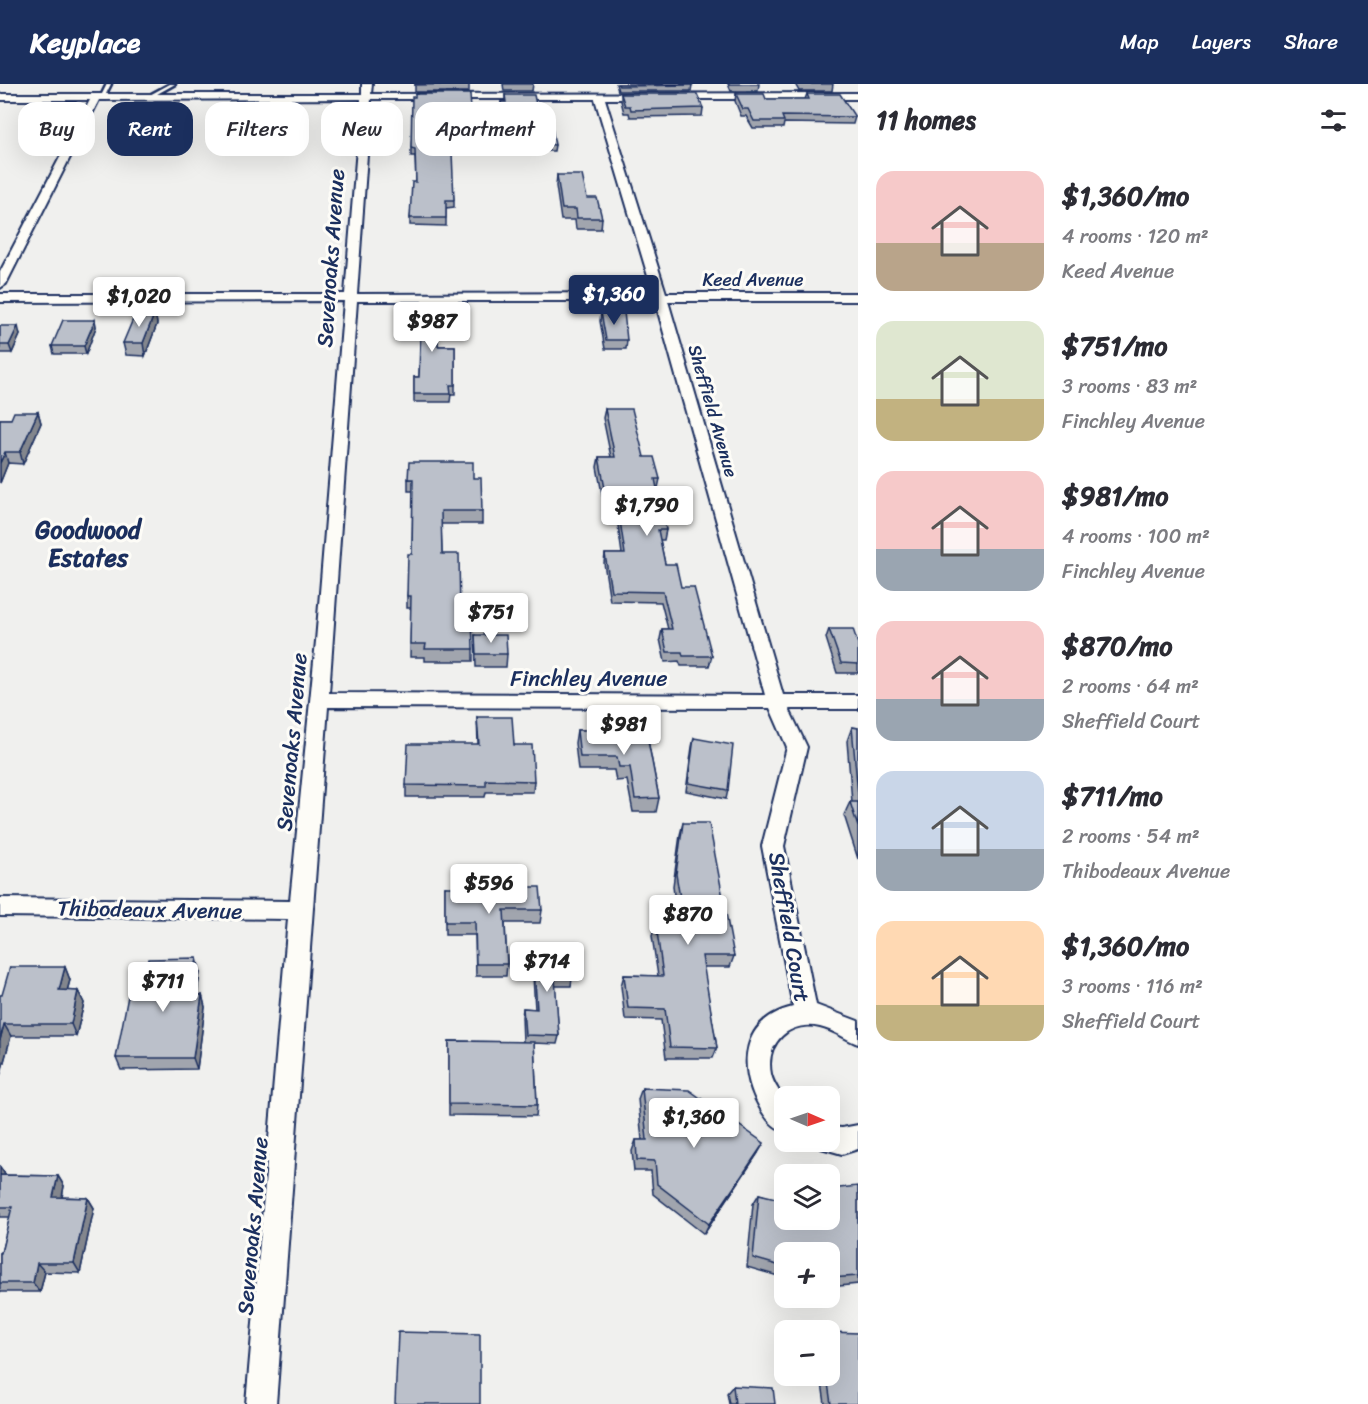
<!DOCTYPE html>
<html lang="en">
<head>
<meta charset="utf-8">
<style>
  :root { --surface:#fff; --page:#f7f7f7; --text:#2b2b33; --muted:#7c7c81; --accent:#1b2f5e }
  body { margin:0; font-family:Sriracha,sans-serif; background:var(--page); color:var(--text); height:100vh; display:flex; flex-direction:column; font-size:22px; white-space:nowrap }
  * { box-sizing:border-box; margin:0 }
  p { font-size:20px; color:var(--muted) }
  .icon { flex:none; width:33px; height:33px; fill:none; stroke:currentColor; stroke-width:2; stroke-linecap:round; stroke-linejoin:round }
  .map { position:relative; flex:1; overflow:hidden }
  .side { display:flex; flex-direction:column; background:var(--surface); width:510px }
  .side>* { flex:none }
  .top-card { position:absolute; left:18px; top:18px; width:570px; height:54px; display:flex; gap:12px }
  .needle { width:39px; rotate:92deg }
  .tools { position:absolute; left:774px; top:1002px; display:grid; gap:12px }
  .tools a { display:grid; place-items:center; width:66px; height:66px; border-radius:12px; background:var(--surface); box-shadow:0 6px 24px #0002; font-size:30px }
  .price { position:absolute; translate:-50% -51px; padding:0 14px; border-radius:6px; background:#fff; color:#222; font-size:20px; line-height:39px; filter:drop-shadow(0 2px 3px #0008) }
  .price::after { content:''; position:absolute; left:50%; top:36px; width:18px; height:14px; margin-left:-9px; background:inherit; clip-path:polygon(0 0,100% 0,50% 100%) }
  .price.active { background:var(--accent); color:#fff }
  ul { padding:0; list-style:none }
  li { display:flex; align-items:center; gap:18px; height:150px; padding:0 18px }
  li span { display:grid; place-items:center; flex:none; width:168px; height:120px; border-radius:18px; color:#555 }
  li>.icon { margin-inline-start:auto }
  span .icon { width:72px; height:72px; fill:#fffc; stroke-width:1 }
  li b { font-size:26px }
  h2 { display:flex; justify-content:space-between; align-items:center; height:72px; padding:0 18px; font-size:26px }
  .pill { padding:0 21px; border-radius:18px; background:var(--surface); box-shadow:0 6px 24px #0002; font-size:21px; line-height:54px }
  .pill.active { background:var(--accent); color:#fff }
  header { display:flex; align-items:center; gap:36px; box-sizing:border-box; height:84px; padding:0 30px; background:var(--accent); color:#fff }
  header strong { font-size:28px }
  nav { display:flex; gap:33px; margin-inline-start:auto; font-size:21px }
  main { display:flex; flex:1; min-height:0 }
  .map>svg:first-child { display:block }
</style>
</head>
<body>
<header>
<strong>Keyplace</strong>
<nav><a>Map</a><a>Layers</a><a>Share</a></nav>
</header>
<main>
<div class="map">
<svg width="858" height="1320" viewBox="0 0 858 1320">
  <rect width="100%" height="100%" fill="#f0f0ee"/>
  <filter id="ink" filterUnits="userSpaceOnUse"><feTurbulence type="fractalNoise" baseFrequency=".0167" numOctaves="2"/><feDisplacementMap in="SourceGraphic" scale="12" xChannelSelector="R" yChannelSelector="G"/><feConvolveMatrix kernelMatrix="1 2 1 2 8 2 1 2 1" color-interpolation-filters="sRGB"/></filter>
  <g filter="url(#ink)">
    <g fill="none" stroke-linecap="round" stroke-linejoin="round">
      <defs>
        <g id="service">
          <polygon points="107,0 111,0 104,14 100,14"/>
          <polygon points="170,0 175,0 150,14 146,13"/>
        </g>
        <g id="minor">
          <path d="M362,0H372L371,10L858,9V15H605L666,209H858V217H668L783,611H858V625H789L807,663L784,762L816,921L858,937V960C845,955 834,946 820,943C789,936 765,959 771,990C773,1001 783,1010 784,1019C786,1028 784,1038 784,1047C772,1043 765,1033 759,1022C737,982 742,935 793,923L762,762L787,663L770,624L328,623L276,1320H246L288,835L0,832V814L290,817L316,557L344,217L0,218V210H345L361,15L99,16L6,200L0,204V188L90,16H0V10H362ZM371,15H595L653,209L357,210ZM357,217H655L765,611L329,609Z"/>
          <polygon points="858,1041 858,1065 842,1070 821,1064 818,1058 830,1058 830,1043 842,1044"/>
        </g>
      </defs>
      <use href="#service" stroke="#1b2f5e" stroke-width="5"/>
      <use href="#minor" stroke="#1b2f5e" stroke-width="4"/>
      <use href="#service" fill="#fdfcf7" fill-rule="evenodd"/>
      <use href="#minor" fill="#fdfcf7" fill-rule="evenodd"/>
    </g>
    <g fill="#a1a5ae" stroke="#1b2f5e" stroke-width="1.5">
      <rect x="415" y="0" width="54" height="8"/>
      <polygon points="503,0 533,0 532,7 504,7"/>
      <polygon points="616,0 691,0 692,1 691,7 618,7"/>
      <polygon points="728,0 759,0 758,7 731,7"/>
      <polygon points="795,0 833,0 832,7 799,7"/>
      <polygon points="621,10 703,24 702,32 630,33 629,29 624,29 621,17"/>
      <polygon points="736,10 766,15 805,15 807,10 855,33 853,40 784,39 783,44 753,44 746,32 741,32 735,17"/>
      <polygon points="505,11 537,25 555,61 554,67 536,67 535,55 503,55 501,18 505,18"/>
      <polygon points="415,13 471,26 470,33 451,33 449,69 454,116 454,123 446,124 446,142 410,141 410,134 416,98 415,72 411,72 411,64"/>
      <polygon points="557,91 587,114 602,134 601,145 576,145 575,136 561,136 556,102"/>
      <polygon points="410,221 439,262 455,262 455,310 451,310 450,318 414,318 414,293 419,293 420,253 408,253"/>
      <polygon points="155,228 157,240 145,272 126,271 123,259"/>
      <polygon points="601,228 627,256 626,265 605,265 600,237"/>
      <polygon points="95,236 96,243 86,270 54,270 52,262"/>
      <polygon points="0,242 20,251 12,269 0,269"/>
      <polygon points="605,325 644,373 660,395 658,404 657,404 666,446 664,456 660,456 665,480 681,503 712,572 709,582 681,582 679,577 665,578 660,555 662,545 668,545 661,518 610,517 604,479 605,470 622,470 615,420 604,420 597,383 599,373 611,373 603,334"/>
      <polygon points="38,328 41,339 23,380 8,379 0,399 0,335 11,335"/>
      <polygon points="473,394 482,427 482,440 441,440 442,470 460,531 473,565 473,577 425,577 425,573 410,573 411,524 407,524 407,512 412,470 413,407 408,407 408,395"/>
      <polygon points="829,545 858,560 858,589 837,589 826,554"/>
      <polygon points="475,551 507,570 506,583 476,583"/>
      <polygon points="477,633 514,661 534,697 533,708 486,708 485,713 406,713 406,701 478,660"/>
      <polygon points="852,643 858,644 858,775 844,731 850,718 852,718 847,657"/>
      <polygon points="577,646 646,646 659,714 656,728 633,728 627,696 616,697 614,686 578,686 575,659"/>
      <polygon points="694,654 728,706 726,715 686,707 692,663"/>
      <polygon points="683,739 734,872 730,883 703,883 717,964 713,974 666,974 661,936 625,935 621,902 624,891 658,892 652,852 656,840 665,840 663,831 666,820 675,820 673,802 680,751"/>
      <polygon points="445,803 542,826 540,839 505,839 507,880 506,892 476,892 475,851 445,851"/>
      <polygon points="533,867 572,894 571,902 555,902 559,952 557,960 534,959 537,1021 536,1032 449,1031 449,957 523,958 522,933 523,924 535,925 532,876"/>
      <polygon points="65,883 70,896 67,907 78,907 84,919 76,952 11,952 0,992 2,911"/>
      <polygon points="200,887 197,911 202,911 205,923 197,985 121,986 116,974 142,912"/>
      <polygon points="642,1004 758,1069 704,1150 653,1110 651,1087 634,1087 632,1067 636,1056 642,1056 638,1015"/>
      <polygon points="0,1083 6,1091 58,1092 64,1102 62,1113 88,1114 94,1124 80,1189 45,1188 40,1208 0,1208 0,1169 1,1169 10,1133 0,1133"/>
      <polygon points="858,1102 858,1200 830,1203 830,1168 784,1168 784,1191 778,1192 747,1183 753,1120 759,1110 830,1136"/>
      <polygon points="821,1292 830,1292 858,1320 825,1320"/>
      <polygon points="733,1302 775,1320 729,1320 727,1309"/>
    </g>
    <g fill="#83868d" stroke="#1b2f5e" stroke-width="1.5">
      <polygon points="155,228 157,240 145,272 143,259"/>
      <polygon points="95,236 96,243 86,270 84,262"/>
      <polygon points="18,242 20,251 12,269 9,261"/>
      <polygon points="38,328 41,339 23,380 20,368"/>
      <polygon points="5,368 8,379 0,399 0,379"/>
      <polygon points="197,874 200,887 195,923 191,911"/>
      <polygon points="65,883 70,896 64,918 59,906"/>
      <polygon points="78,907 84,919 76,952 71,940"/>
      <polygon points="202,911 205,923 197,985 193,974"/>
      <polygon points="4,940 11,952 0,992 0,956"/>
      <polygon points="764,1059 758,1069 704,1150 709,1140"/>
      <polygon points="0,1083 6,1092 0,1095"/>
      <polygon points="58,1092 64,1102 60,1123 53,1113"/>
      <polygon points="88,1114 94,1124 80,1189 74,1179"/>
      <polygon points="37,1179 45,1188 40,1208 33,1199"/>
    </g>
    <g fill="#bbc0ca" stroke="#1b2f5e" stroke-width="1.5">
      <polygon points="415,0 469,0 415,1"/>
      <polygon points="618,0 691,0 692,1 619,2"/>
      <polygon points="415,10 470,10 471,26 451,26 448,69 452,69 454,116 446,116 446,134 410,134 412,98 416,98 415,65 411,64 412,13 415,13"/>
      <polygon points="621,10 697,10 703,24 631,26 630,22 625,22"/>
      <polygon points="736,10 764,10 766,15 809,15 807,10 840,10 855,33 782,32 784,37 754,37 748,25 743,25"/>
      <polygon points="505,11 534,11 537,25 549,26 555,61 537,60 535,48 503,48 501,18 506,18"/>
      <polygon points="557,91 582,91 587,114 597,114 602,134 577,134 576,125 562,125"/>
      <polygon points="410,221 440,221 438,262 455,262 455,301 450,301 451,310 414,310 414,293 419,293 421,245 408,245"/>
      <polygon points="136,228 155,228 143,259 123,259"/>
      <polygon points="601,228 624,228 627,256 606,256"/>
      <polygon points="63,236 95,236 84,262 52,262"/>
      <polygon points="0,242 18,242 9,261 0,261"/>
      <polygon points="605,325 632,325 644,373 654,373 660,395 655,395 666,446 658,446 665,480 676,480 681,503 694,503 712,572 683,572 682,568 667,568 662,545 672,545 663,508 611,507 605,470 625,470 616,410 606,410 599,373 615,373"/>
      <polygon points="14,328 38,328 20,368 5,368 0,379 0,335 11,335"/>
      <polygon points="409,378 473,378 473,394 481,394 482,427 441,427 442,470 459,470 460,531 472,531 473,565 425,565 426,560 410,560 411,512 407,512 408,470 412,470 413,395 408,395"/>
      <polygon points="829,545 853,545 858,560 858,580 841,579"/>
      <polygon points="475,551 506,551 507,570 476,570"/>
      <polygon points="477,633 512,633 514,661 532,661 534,697 486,696 486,702 406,701 408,660 479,660"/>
      <polygon points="852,643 858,644 858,711"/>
      <polygon points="577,646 646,646 659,714 635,715 630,683 619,683 617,673 580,673"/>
      <polygon points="694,654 733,661 728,706 688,699"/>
      <polygon points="850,718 858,718 858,743"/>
      <polygon points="683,739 709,739 734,872 702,872 717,964 670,963 665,925 628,924 624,891 663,892 656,840 670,840 666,820 681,820 676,790"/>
      <polygon points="445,803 540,803 542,826 504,826 507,880 476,880 475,838 445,838"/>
      <polygon points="533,867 570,868 572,894 555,894 559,952 525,951 523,924 537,925"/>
      <polygon points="197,874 191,911 202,911 193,974 116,974 128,912 142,912 148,875"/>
      <polygon points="10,883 65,883 59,906 78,907 71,940 4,940 0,956 0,911 2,911"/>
      <polygon points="449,957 534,958 537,1021 449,1020"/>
      <polygon points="642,1004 689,1006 764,1059 709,1140 657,1100 655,1077 637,1076 636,1056 647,1056"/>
      <polygon points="0,1091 58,1092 53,1113 88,1114 74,1179 37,1179 33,1199 0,1199 0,1169 1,1169 12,1123 0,1123"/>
      <polygon points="858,1102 858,1192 830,1194 830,1168 784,1168 784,1183 753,1174 759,1110 784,1116 784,1136 830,1136 830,1105"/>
      <polygon points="398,1248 480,1250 480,1320 395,1320"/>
      <polygon points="830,1248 858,1249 858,1320 831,1320 827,1292 830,1292"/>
      <polygon points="733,1302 773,1304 775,1320 735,1320"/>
    </g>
  </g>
  <g text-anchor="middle" stroke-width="6" stroke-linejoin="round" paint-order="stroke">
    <g font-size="18" fill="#1b2f5e" stroke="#fdfcf7">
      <text x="753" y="202">Keed Avenue</text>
      <text transform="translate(713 327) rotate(74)" y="6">Sheffield Avenue</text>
    </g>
    <g font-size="22" fill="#1b2f5e" stroke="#fdfcf7">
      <text transform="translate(330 174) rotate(-86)" y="8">Sevenoaks Avenue</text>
      <text x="589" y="602">Finchley Avenue</text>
      <text transform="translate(291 658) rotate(-85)" y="8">Sevenoaks Avenue</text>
      <text transform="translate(150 825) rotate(1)" y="8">Thibodeaux Avenue</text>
      <text transform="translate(790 843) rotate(80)" y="8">Sheffield Court</text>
      <text transform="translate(252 1142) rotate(-85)" y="8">Sevenoaks Avenue</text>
    </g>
    <g font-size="24" font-weight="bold" fill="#1b2f5e" stroke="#fdfcf7">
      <text x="88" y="454">Goodwood<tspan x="88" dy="28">Estates</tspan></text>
    </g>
  </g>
</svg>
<div class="tools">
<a><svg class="needle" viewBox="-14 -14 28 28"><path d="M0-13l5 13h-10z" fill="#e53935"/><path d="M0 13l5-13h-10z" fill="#7c7c81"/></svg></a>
<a><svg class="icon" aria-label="layers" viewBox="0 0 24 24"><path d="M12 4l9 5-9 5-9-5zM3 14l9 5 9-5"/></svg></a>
<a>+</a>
<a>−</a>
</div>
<b class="price active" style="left:614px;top:242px">$1,360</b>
<b class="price" style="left:139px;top:244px">$1,020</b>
<b class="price" style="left:432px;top:269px">$987</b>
<b class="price" style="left:647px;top:453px">$1,790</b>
<b class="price" style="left:491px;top:560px">$751</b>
<b class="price" style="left:624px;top:672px">$981</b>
<b class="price" style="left:489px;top:831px">$596</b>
<b class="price" style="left:688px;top:862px">$870</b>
<b class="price" style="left:547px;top:909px">$714</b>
<b class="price" style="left:163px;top:929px">$711</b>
<b class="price" style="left:694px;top:1065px">$1,360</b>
<div class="top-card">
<a class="pill">Buy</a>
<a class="pill active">Rent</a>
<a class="pill">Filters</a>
<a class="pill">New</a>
<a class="pill">Apartment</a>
</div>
</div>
<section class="side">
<h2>11 homes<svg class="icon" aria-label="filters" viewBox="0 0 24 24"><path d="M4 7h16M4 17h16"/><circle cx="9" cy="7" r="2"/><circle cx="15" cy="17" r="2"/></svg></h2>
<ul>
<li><span style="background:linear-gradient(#f6c9c9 60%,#b9a48a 0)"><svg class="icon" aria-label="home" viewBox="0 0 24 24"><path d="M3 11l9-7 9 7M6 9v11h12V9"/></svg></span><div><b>$1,360/mo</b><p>4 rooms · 120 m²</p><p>Keed Avenue</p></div></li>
<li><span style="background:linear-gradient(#dfe7d0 65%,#c2b280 0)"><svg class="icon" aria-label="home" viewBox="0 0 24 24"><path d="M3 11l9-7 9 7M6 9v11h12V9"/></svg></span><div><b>$751/mo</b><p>3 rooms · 83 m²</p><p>Finchley Avenue</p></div></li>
<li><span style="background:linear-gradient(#f6c9c9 65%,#9aa5b1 0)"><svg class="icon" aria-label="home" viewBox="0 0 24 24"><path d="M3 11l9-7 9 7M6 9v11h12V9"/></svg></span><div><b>$981/mo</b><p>4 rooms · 100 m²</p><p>Finchley Avenue</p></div></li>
<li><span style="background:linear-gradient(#f6c9c9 65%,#9aa5b1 0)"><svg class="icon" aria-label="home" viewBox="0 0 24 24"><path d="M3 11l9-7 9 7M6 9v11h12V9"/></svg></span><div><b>$870/mo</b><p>2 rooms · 64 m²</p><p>Sheffield Court</p></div></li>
<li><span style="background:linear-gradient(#c9d6e8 65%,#9aa5b1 0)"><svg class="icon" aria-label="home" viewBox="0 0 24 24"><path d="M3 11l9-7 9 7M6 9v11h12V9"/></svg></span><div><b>$711/mo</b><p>2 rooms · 54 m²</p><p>Thibodeaux Avenue</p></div></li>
<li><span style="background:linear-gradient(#ffd9b3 70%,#c2b280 0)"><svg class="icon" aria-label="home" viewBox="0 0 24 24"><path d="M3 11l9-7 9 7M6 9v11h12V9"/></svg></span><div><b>$1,360/mo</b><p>3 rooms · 116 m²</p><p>Sheffield Court</p></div></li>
</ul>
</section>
</main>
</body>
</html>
